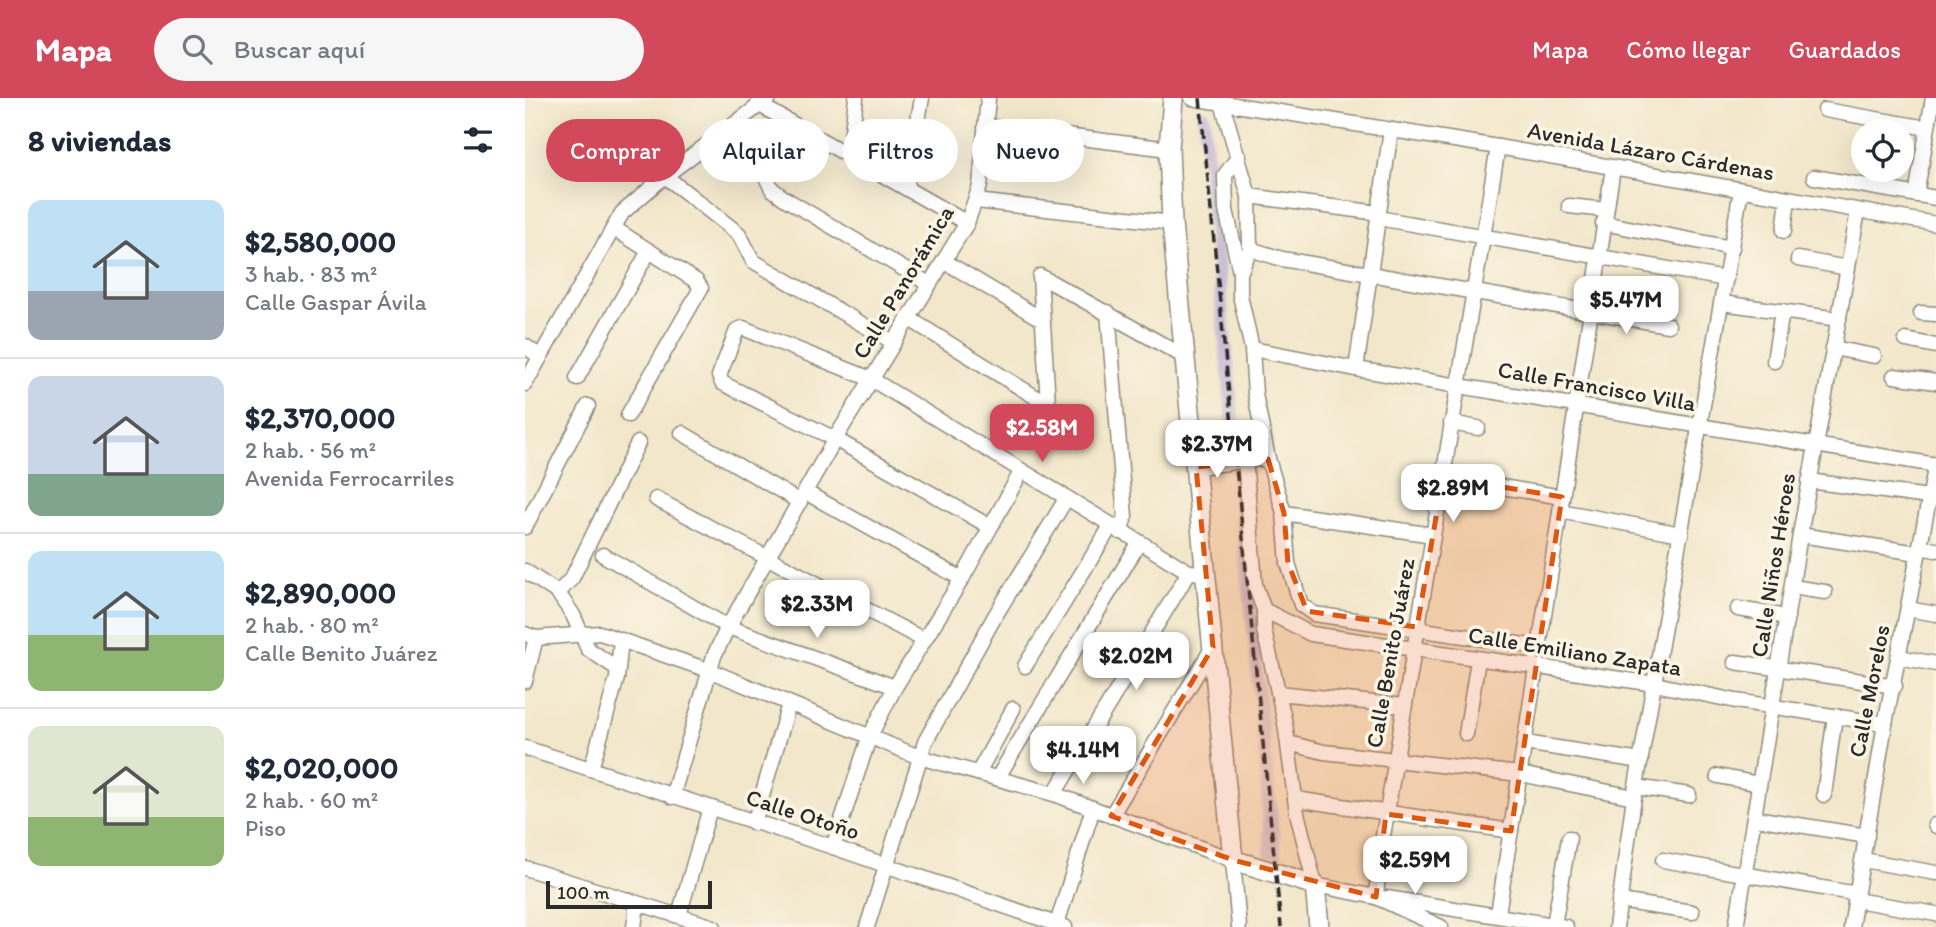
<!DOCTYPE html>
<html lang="es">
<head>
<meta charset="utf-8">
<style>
  :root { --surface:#fff; --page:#f6f6f7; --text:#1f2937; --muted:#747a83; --line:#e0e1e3; --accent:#d1495b }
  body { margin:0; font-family:Itim,sans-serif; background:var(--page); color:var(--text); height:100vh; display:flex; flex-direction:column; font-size:26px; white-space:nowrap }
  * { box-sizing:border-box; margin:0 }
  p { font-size:23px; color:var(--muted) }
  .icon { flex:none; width:38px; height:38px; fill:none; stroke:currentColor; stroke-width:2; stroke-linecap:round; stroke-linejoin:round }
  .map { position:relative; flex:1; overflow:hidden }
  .drawer { display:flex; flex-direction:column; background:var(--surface); width:525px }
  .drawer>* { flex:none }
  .banner { position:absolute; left:21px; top:21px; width:665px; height:63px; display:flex; gap:14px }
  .buttons { position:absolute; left:1326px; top:21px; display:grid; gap:14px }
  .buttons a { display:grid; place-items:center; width:63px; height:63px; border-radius:50%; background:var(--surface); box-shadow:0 7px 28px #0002; font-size:35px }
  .scale { position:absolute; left:21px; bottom:18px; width:166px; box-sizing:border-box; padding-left:7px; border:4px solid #2b2b2b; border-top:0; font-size:19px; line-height:24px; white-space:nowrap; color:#2b2b2b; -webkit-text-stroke:5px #fcf5e5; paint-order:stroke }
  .price { position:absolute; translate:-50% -60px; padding:0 16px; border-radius:14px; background:#fff; color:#222; font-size:23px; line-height:46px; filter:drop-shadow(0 2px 4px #0008) }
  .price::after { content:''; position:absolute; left:50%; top:42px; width:21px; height:16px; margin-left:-10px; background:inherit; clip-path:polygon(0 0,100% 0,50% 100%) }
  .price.selected { background:var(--accent); color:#fff }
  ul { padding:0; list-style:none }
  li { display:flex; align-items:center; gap:21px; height:175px; padding:0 28px }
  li+li { border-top:2px solid var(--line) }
  li span { display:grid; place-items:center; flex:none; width:196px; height:140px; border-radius:14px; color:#555 }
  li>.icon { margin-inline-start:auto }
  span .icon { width:84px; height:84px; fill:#fffc; stroke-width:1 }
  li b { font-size:30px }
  h2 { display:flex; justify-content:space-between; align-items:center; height:84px; padding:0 28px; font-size:30px }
  .pill { padding:0 24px; border-radius:32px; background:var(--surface); box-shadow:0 7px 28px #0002; font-size:24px; line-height:63px }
  .pill.selected { background:var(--accent); color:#fff }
  header { display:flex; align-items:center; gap:42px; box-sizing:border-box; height:98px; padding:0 35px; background:var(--accent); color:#fff }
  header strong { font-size:33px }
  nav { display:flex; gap:38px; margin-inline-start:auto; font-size:24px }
  .search { width:490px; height:63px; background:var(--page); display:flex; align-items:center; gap:18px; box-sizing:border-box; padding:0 24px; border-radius:38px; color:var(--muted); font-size:26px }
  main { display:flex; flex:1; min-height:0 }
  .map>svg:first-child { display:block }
</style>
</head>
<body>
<header>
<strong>Mapa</strong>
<div class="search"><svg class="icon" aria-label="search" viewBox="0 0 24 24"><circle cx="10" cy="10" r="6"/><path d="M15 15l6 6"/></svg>Buscar aquí</div>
<nav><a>Mapa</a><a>Cómo llegar</a><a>Guardados</a></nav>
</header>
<main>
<section class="drawer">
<h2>8 viviendas<svg class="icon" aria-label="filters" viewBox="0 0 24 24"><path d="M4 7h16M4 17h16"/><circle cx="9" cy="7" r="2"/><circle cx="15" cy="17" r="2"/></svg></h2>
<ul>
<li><span style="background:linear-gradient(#bfe0f5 65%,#9aa5b1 0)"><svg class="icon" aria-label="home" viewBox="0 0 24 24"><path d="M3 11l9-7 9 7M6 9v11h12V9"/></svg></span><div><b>$2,580,000</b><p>3 hab. · 83 m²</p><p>Calle Gaspar Ávila</p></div></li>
<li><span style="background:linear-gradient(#c9d6e8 70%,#7fa58c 0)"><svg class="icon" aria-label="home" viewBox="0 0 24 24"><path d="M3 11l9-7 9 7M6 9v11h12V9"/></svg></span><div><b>$2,370,000</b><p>2 hab. · 56 m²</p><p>Avenida Ferrocarriles</p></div></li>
<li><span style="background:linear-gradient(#bfe0f5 60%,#8fb573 0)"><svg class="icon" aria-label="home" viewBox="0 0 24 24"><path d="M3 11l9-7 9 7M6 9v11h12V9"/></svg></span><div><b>$2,890,000</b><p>2 hab. · 80 m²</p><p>Calle Benito Juárez</p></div></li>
<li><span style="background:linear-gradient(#dfe7d0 65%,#8fb573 0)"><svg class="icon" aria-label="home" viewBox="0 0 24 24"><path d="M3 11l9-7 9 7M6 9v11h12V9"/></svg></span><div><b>$2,020,000</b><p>2 hab. · 60 m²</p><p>Piso</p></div></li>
</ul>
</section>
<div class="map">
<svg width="1411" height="829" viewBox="0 0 1411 829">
  <rect width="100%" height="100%" fill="#fcf5e5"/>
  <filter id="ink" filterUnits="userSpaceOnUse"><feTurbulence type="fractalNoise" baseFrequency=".0143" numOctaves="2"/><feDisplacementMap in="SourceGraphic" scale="14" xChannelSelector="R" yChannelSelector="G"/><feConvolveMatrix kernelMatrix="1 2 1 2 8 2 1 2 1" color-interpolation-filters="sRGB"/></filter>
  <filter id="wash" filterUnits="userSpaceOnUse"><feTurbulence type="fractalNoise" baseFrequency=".00686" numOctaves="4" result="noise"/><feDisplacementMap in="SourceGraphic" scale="28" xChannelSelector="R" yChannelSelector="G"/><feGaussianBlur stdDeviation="1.57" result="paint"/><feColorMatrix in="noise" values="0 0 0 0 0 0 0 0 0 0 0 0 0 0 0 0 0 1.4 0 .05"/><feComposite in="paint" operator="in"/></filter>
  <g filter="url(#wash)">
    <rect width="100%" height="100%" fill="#f2e7cb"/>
    <g fill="#cbbfd5">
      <polygon points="672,10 684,13 718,360 705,360"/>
      <polygon points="719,370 731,511 757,761 740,758 731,621 706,371"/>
    </g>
  </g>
  <g filter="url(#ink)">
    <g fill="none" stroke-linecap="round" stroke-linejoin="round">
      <defs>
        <g id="street">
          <polyline points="667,0 973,49 1411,126"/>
          <polyline points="697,5 724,98 725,151 715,175 715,197 727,251 730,296 743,361 759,415 763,465 776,507 789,516 1013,549"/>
          <polyline points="233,6 442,125"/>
          <polyline points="1300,12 1402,30"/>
          <polyline points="460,28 644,51"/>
          <polyline points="199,32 238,73 247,91 259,100 404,186"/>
          <polyline points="324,58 331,0"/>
          <polyline points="714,58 700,77 701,112 715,174"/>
          <polyline points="140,78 214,136 228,163 368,244"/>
          <polyline points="1289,79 1411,100"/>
          <polyline points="381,90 397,0"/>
          <polyline points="1391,97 1408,0"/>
          <polyline points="724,98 854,115"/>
          <polyline points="451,103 647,125"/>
          <polyline points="1044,108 1081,112"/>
          <polyline points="853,120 1201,181"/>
          <polyline points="1078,125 1207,150"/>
          <polyline points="90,131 171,183 176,190 103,317"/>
          <polyline points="1259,133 1263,101"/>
          <polyline points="725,151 757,161 1143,227"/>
          <polyline points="1273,161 1323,170"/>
          <polyline points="419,163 516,221"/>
          <polyline points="1197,205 1314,221"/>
          <polyline points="583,214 600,419 595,434"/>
          <polyline points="1396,215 1411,216"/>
          <polyline points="383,220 525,308"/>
          <polyline points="1381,242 1411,248"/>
          <polyline points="0,248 14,258"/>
          <polyline points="1308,250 1349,258"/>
          <polyline points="727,251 831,271 1411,367"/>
          <polyline points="1249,263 1257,213"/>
          <polyline points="831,271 866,32"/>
          <polyline points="1369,278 1411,284"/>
          <polyline points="52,280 124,153"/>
          <polyline points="0,286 97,115 140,78 244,0"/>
          <polyline points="926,325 953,330"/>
          <polyline points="157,335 275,404"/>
          <polyline points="525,337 515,178 660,259"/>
          <polyline points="720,361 730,487 739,512 739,532 760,625 772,715 790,787 851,799 916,829"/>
          <path d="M671,369C696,367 718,361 743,361"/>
          <polyline points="918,379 1037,399"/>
          <polyline points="1284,383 1411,400"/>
          <polyline points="280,394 437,481"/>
          <polyline points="131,401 399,542"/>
          <polyline points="1035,413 1156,436"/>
          <polyline points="759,415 908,437"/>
          <polyline points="464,428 310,341 197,285 194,278 212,232 218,230 346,281 664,474 681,475"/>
          <polyline points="0,429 63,308"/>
          <polyline points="1275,437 1393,455"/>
          <polyline points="1394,449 1411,452"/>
          <polyline points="78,457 203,529 370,589"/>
          <polyline points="0,473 33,495 48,517 63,551 93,571"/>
          <polyline points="1267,489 1300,494"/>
          <polyline points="33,495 47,480 113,345"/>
          <polyline points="1213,511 1262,519"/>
          <polyline points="1383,511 1411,516"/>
          <polyline points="739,512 786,536 1130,586 1211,603 1360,626"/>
          <polyline points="0,536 11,540 75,535 186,573 394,659 529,696 708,762 714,829"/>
          <polyline points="1374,559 1411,566"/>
          <polyline points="1210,564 1370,588"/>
          <polyline points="500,568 586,428"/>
          <polyline points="0,583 11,540"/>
          <polyline points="753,595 879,608"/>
          <polyline points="941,636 953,562"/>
          <polyline points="763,645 799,654 995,676 1109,699"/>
          <polyline points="1000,645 1116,663"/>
          <polyline points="0,650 308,749 540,829"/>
          <polyline points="66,671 92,580 96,542"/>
          <polyline points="453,675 488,611"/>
          <polyline points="1193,678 1234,686"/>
          <polyline points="473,679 614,445"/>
          <polyline points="1111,689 1164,697"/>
          <polyline points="529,696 664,474"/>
          <polyline points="1299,697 1310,618"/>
          <polyline points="147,699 189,558 203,529 310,341 442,125 455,88 463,0"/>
          <polyline points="770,701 986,733"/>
          <polyline points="586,718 688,549"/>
          <polyline points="1230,720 1342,738"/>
          <polyline points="229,725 264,606"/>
          <polyline points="1410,727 1411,728"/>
          <polyline points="308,749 344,640 370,589 437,481 496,374"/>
          <polyline points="1138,762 1332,796"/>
          <polyline points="1338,762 1411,775"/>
          <polyline points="0,770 189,829"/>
          <polyline points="851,799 855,756 973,49"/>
          <polyline points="862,800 1041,829"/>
          <polyline points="1331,802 1411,816"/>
          <polyline points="1094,803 1167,814"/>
          <polyline points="973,816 1088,70"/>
          <polyline points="154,817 185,710"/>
          <polyline points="1029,827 1044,740"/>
          <polyline points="109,829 112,806"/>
          <polyline points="342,829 400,644 470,518 541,401"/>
          <polyline points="531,829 568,710"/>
          <polyline points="1091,829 1109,699 1216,92"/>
          <polyline points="1211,829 1275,437 1333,113"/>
          <polyline points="1326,829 1360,626 1411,366"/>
        </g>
        <polyline id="secondary" points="648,0 644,51 647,125 708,762 790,787 794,829"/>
      </defs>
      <use href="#street" stroke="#8e897b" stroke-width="17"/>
      <use href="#secondary" stroke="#8e897b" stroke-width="22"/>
      <use href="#street" stroke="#fff" stroke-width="14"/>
      <use href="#secondary" stroke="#fff" stroke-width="19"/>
      <polyline stroke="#2b2b2b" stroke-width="3.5" stroke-dasharray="10 5" stroke-linecap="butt" points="675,0 756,829"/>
    </g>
  </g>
  <path fill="#df570e" fill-opacity="0.2" stroke="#df570e" stroke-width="5" stroke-dasharray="14 9" stroke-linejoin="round" d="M743,361L759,415L763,465L782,513L892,529L918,379L1037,399L986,733L861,716L851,799L708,762L586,718L688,549L671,369Z"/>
  <g text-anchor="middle" stroke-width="7" stroke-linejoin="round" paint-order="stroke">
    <g font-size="23" fill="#2b2b2b" stroke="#fcf5e5">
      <text transform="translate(1126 53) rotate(10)" y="8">Avenida Lázaro Cárdenas</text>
      <text transform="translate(378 184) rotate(-59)" y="8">Calle Panorámica</text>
      <text transform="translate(1072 288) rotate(10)" y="8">Calle Francisco Villa</text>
      <text transform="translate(1248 467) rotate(-81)" y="8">Calle Niños Héroes</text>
      <text transform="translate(1050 553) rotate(9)" y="8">Calle Emiliano Zapata</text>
      <text transform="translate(865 555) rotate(-80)" y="8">Calle Benito Juárez</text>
      <text transform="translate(1344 593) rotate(-79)" y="8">Calle Morelos</text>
      <text transform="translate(278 716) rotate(18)" y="8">Calle Otoño</text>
    </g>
  </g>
</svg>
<div class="buttons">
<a><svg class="icon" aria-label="locate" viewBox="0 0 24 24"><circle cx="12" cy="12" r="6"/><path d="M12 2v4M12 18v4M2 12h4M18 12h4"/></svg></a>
</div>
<div class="scale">100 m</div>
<b class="price" style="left:1101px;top:238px">$5.47M</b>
<b class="price selected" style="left:517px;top:366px">$2.58M</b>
<b class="price" style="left:692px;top:382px">$2.37M</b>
<b class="price" style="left:928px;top:426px">$2.89M</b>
<b class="price" style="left:292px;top:542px">$2.33M</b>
<b class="price" style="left:611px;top:594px">$2.02M</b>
<b class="price" style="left:558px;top:688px">$4.14M</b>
<b class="price" style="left:890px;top:798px">$2.59M</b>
<div class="banner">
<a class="pill selected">Comprar</a>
<a class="pill">Alquilar</a>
<a class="pill">Filtros</a>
<a class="pill">Nuevo</a>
</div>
</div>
</main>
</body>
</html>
